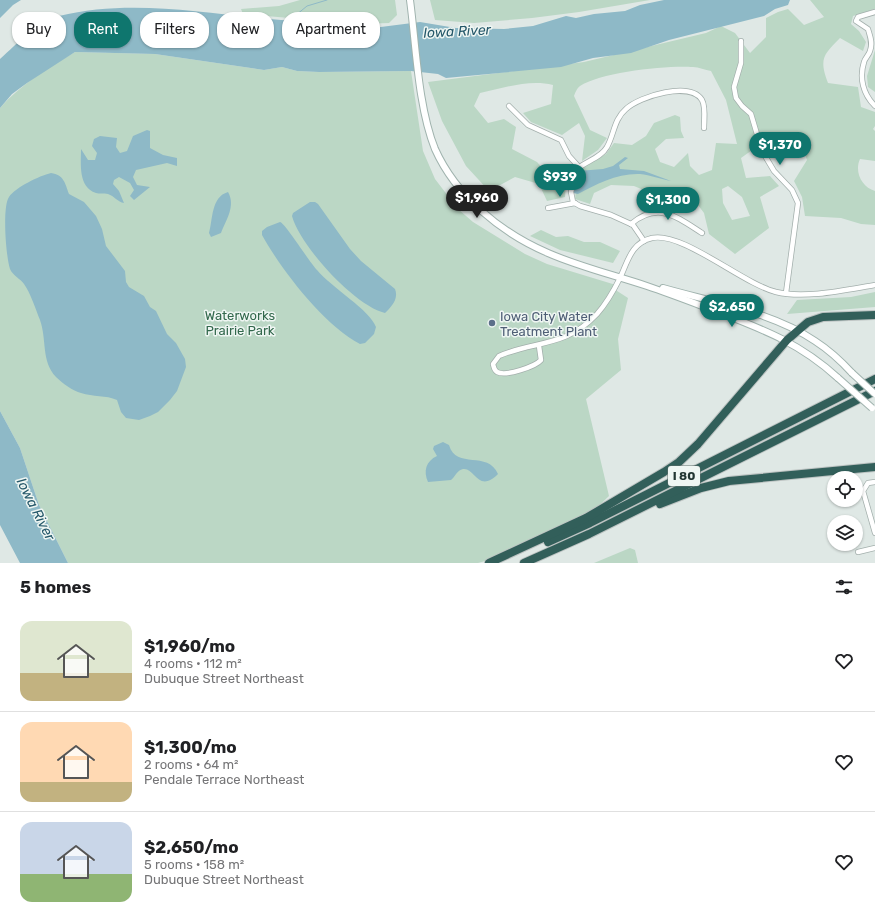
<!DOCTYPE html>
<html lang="en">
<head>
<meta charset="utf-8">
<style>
  :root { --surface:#fff; --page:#f2f2f2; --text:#202124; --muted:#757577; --line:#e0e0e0; --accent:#0f766e }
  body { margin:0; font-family:Rubik,sans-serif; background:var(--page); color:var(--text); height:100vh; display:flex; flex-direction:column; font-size:15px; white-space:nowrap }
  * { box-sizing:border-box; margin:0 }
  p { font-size:13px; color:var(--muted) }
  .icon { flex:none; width:22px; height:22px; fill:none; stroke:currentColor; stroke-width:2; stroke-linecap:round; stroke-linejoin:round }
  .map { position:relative; height:563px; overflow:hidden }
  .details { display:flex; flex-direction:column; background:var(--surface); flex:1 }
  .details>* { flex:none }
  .hud { position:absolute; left:12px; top:12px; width:400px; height:36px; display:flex; gap:8px }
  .buttons { position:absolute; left:827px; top:471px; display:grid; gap:8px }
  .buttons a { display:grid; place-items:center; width:36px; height:36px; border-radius:50%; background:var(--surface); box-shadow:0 1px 3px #0004; font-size:20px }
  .price { position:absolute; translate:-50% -34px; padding:0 9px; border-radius:14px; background:var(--accent); color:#fff; font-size:13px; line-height:26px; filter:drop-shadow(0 1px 2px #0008) }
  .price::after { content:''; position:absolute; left:50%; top:24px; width:12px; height:9px; margin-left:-6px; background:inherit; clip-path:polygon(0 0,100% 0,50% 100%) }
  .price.on { background:#222; color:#fff }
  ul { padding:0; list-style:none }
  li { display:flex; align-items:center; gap:12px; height:100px; padding:0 20px }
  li+li { border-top:1px solid var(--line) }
  li span { display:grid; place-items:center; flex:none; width:112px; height:80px; border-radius:12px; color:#555 }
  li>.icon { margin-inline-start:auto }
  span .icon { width:48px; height:48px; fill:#fffc; stroke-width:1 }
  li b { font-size:17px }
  h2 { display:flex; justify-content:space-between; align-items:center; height:48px; padding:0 20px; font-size:17px }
  .tag { padding:0 14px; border-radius:16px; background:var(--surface); box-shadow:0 1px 3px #0004; font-size:14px; line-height:36px }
  .tag.on { background:var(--accent); color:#fff }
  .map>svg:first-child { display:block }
</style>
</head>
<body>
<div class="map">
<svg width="875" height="563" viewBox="0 0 875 563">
  <rect width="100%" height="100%" fill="#dfe8e5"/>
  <g fill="#bbd7c5" fill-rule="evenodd">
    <polygon points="300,0 395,0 397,15 389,23 361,24 243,14 241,9 279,6"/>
    <polygon points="430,0 650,0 579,12 532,18 474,23 435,20"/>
    <path d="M810,0H875V9L853,16L851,24L859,31L866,42L863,51L840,38C823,55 819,59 828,83L858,87L861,107L875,112V126L873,129L875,131V161L860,159C854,172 862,187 875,191V225L861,224L841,218L805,216L802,197L794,181L807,160L800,141L779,137L755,148L741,158L746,178L770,176L779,186L760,197L769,228L735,254L709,234L704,213L695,201L670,193H651L634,186L611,185L594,193L590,204L575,199L578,170L606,154L614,143L632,145L646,136L654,123L675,115L680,117L681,131L684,138L666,139L655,149L660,162L674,167L688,153L690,166L699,175L712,170L716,143L737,144L726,100L711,71C705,70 699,67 693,67C668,65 601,72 580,86C577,88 575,93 574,96L590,130L607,138L598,150L582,161L585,136L579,123L562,135L531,122L523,113L551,104L553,85C529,79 504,88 480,93L474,106L488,123L504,119L516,127L512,149L537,162L553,180L566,183L565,197L547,201L539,184L515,177L489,191L466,166L442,121L428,82L584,62L706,33L721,26L735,33L750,53L766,37V18L778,12L788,9L804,25L824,17ZM728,186L742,197L750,216L732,220L723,203L722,189Z"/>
    <polygon points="875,50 875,92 868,87 867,76"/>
    <path d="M75,52L155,54L264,70L282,67L297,71L319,72L411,71L423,151L435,179L458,209L473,222L525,254L547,264L616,285L614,289L628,298L618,339L621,370L586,399L609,496L586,518L510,554L478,563H68L39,505L20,448L0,411V108C21,84 48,68 75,52Z"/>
    <polygon points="541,230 556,237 568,236 584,242 600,242 620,251 613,263 560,250 530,236"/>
    <polygon points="875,292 875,307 787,314 797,300 851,297"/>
    <polygon points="630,548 635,550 638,563 594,563"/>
  </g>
  <g fill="#8eb9c7">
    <polygon points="0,0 21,0 13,5 0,18"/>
    <path d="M664,0H790L788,5L775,9L764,16L669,40L631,53L593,58L561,67L446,78L438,74L411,71L319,72L297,71L282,67L264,70L155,54L75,52L27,83L12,94L0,108V59C18,43 36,23 59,16C124,0 193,11 258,18C289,21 319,22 349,27L373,28L420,22L456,28L504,29L533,26L566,16L576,18L594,14L625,11L640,5Z"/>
    <path d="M147,130L150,131V148L163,155L177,158V166L167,163L136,170L133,177L137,185L150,187L134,200L130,196L134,190L130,183L119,177L114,180L113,184L119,191L124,203C118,202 114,196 108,194C104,193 99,194 96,193C78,187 81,164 81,149L88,160H95L97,153L92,146L94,139L100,136L117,138L116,147L120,153L127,151L133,136Z"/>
    <path d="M625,157L628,158L619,165L620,169L644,171L671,181C661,179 650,175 640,174C618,173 596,184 578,194L573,193L574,177L578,171L603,169L613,166Z"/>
    <path d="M51,173C64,175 65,183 69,194L84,202L96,216L102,229L106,246L125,271L126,282L129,287L144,296L150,307L156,311L167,334L176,343L185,359L186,367L177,391L170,400L158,412L150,416L139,420L126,418L121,412L117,400C106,395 93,397 81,393C73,391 62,383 56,377C41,361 47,340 40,320C36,310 30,292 24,284C21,279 13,276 10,269C6,257 2,207 9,197C16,187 39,176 51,173Z"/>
    <path d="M228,192C236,206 226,220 221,233L211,237L209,233C213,219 211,197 228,192Z"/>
    <path d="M310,202H315L318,204L350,249L361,261L395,289C399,299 391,307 385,313C355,306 300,246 292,216L293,213Z"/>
    <path d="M280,222C285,223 310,263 317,270C332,288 370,310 376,327L374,334L365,343L360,344C324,325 282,271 262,235V231L267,227Z"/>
    <polygon points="0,411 20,448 39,505 68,563 20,563 0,525"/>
    <path d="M443,442L449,445C456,470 488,450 498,474C478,494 475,467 463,469C457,470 455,477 451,480L428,482C423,471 426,461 437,456L433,449L434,446Z"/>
  </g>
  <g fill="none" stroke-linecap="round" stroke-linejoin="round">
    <polyline stroke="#8eb9c7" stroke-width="1" points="290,20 307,6 327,0"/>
    <defs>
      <g id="street">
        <path d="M875,12L858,17L856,21L868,29C870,36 873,43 870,51C869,55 865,58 864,62C859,78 863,94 875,106"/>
        <polyline points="741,41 741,63 734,87 736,98 742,106 751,114 762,151 774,171 792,190 798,203 786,293"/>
        <polyline points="509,106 528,125 561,140 569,156 579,167"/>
        <polyline points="548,208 575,203"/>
        <path d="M631,224C658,201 677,217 702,233"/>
        <path d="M644,241L633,225L611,215L580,206L573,202L571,192L577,169C586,161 601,158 607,147C614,135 614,119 626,109C640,96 690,81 702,100C706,107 704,120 704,128"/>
        <path d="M539,346L541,360C536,366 506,377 497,372C494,370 494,368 493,364L499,356C536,340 565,348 597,314C606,304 614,290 620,278C628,261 631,243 652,238C682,231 743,284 776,292C805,299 845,290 875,285"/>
        <polyline points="875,482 868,483 863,491 875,533"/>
        <polyline points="858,552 875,548"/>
      </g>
      <g id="secondary">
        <path d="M410,0C416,45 418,107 435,149C456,196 501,233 548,253C580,267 614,275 647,286C671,294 694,303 718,312C765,330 801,344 838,378"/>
        <path d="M663,288C712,302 772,312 815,341C829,350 841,361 852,373"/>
      </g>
      <g id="highway">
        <polyline points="660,504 701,488 729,481 875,467"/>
        <polyline points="548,542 590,523 875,379"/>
        <polyline points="489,563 586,518 664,472 679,462 698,444 787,340 808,322 823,317 875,315"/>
        <polyline points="524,563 589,534 875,391"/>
      </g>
    </defs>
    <use href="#street" stroke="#a3afac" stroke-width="6"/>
    <use href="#secondary" stroke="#a0b3ae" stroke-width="8"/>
    <use href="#highway" stroke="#bdc3c2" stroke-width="10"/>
    <use href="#street" stroke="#fff" stroke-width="4.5"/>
    <use href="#secondary" stroke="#fff" stroke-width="6"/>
    <use href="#highway" stroke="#325f5a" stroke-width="8"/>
    <defs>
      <g id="secondary-bridge">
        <polyline points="852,373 875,394"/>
        <polyline points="838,378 872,408"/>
      </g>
    </defs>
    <use href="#secondary-bridge" stroke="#a0b3ae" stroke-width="8" stroke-linecap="butt"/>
    <use href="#secondary-bridge" stroke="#fff" stroke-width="6"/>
  </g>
  <circle fill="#5c6f8a" stroke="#eff6f3" stroke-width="1.5" cx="492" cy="323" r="4"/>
  <g text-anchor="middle" stroke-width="3" stroke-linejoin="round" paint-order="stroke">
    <rect fill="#eff6f3" stroke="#60706d" stroke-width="1" x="668" y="466" width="32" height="20" rx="3"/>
    <g font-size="12" font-weight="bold" fill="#233633">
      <text x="684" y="480">I 80</text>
    </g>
    <g font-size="13" fill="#32684c" stroke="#eff6f3">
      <text x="240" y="320">Waterworks<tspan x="240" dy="15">Prairie Park</tspan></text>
    </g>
    <g font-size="13" fill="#4e5e75" stroke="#eff6f3" text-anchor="start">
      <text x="500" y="321">Iowa City Water<tspan x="500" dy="15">Treatment Plant</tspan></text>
    </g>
    <g font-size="14" font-style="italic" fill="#25586a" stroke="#eff6f3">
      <text transform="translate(457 31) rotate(-3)" y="5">Iowa River</text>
      <text transform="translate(36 509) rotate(63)" y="5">Iowa River</text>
    </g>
  </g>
</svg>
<div class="buttons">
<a><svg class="icon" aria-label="locate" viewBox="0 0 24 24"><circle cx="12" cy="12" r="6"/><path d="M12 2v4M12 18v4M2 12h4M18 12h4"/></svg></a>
<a><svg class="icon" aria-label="layers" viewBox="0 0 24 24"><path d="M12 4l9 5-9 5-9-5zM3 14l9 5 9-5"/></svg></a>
</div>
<b class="price" style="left:780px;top:166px">$1,370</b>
<b class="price" style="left:560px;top:198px">$939</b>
<b class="price on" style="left:477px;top:219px">$1,960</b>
<b class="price" style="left:668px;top:221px">$1,300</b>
<b class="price" style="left:732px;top:328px">$2,650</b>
<div class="hud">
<a class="tag">Buy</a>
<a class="tag on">Rent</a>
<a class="tag">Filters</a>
<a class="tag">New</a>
<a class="tag">Apartment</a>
</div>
</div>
<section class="details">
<h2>5 homes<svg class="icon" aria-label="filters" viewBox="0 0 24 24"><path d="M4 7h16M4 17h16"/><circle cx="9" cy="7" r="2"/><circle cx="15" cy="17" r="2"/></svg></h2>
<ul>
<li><span style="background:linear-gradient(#dfe7d0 65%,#c2b280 0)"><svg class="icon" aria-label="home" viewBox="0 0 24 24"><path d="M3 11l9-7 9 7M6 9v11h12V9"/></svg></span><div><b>$1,960/mo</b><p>4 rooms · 112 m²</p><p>Dubuque Street Northeast</p></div><svg class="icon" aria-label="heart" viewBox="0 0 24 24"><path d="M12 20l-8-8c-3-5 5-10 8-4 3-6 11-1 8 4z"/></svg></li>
<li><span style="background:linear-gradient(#ffd9b3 75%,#c2b280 0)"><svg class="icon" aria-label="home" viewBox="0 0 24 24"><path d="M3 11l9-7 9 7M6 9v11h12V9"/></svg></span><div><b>$1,300/mo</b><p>2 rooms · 64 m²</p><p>Pendale Terrace Northeast</p></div><svg class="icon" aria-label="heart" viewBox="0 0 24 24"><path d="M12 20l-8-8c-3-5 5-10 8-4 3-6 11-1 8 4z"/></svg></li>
<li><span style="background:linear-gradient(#c9d6e8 65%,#8fb573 0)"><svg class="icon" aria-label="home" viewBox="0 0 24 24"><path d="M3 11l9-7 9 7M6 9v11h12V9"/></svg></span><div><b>$2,650/mo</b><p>5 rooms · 158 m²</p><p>Dubuque Street Northeast</p></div><svg class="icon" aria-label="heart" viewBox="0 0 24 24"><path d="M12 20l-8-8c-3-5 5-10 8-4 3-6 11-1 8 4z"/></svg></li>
</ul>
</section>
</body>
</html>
